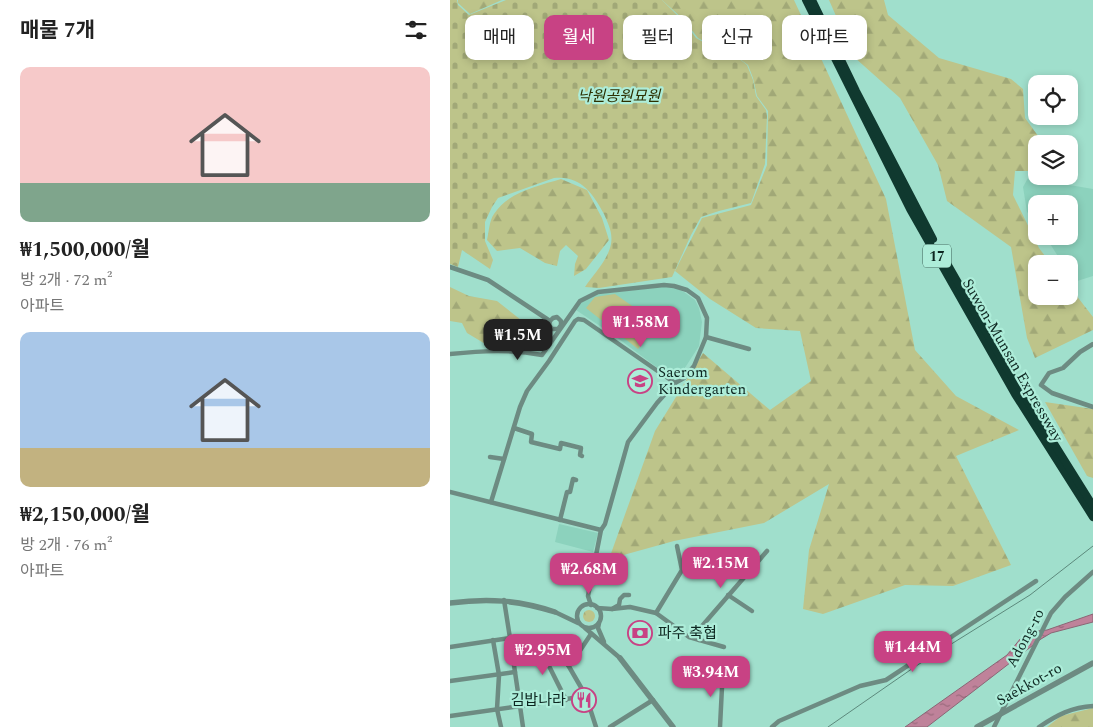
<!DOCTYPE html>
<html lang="ko">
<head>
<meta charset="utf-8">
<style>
  :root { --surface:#fff; --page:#f2f2f2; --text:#222; --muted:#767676; --accent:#c84284 }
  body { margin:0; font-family:Spectral,"Noto Sans KR",serif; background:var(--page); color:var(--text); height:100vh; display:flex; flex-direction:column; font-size:19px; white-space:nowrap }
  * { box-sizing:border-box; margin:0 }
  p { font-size:16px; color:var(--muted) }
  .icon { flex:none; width:28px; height:28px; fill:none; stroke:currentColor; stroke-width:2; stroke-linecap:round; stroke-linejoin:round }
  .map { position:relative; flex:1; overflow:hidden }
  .details { display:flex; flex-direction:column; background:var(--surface); width:450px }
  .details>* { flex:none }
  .banner { position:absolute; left:15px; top:15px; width:475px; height:45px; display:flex; gap:10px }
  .tools { position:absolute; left:578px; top:75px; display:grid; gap:10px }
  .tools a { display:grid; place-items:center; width:50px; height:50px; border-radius:10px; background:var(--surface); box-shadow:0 2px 8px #0003; font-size:25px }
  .price { position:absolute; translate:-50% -42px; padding:0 11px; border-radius:10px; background:var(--accent); color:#fff; font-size:16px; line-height:32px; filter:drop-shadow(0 1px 2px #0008) }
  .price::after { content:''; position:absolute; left:50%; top:30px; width:15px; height:11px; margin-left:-8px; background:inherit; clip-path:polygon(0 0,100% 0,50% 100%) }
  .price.active { background:#222; color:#fff }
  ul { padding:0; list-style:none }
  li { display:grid; align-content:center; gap:10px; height:265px; padding:0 20px }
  li span { display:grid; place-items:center; height:155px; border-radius:10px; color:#555 }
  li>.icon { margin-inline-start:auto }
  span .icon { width:90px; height:90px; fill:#fffc; stroke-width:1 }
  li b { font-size:21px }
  h2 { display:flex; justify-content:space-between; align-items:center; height:60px; padding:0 20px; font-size:21px }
  .tag { padding:0 18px; border-radius:10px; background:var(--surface); box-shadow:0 2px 8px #0003; font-size:18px; line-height:45px }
  .tag.active { background:var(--accent); color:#fff }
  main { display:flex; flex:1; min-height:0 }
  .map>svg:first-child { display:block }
</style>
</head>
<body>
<main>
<section class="details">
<h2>매물 7개<svg class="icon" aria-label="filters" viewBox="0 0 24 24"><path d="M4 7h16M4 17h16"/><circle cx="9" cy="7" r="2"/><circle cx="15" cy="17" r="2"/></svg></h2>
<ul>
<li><span style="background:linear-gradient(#f6c9c9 75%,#7fa58c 0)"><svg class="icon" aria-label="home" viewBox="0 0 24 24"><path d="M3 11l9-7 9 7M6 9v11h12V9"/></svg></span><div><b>₩1,500,000/월</b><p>방 2개 · 72 m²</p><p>아파트</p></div></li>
<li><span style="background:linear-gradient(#a9c7e8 75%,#c2b280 0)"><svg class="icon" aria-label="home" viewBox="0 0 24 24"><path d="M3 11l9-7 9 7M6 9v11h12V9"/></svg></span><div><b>₩2,150,000/월</b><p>방 2개 · 76 m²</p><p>아파트</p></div></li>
</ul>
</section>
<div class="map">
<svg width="643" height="727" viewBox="0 0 643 727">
  <defs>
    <pattern id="forest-firs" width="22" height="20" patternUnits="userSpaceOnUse" patternTransform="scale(1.25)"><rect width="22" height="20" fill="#bdc48a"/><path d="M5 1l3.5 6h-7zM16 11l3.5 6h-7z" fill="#a1a877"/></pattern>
    <pattern id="cemetery-stones" width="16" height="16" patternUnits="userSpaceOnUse" patternTransform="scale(1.25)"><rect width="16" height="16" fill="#bdc48a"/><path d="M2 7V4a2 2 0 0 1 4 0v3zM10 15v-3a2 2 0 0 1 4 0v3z" fill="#a1a877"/></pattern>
    <pattern id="park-crowns" width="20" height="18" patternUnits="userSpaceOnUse" patternTransform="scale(1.25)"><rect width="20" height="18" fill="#bdc48a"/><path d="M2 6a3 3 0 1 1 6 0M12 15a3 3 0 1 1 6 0" fill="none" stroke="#a1a877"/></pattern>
    <pattern id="water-ripples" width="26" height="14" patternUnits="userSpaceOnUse" patternTransform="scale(1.25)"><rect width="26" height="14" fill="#bf829a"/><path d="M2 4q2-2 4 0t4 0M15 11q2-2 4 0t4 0" fill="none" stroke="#9a6a7d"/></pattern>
  </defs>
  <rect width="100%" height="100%" fill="#a0dfcc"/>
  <g fill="#8cd2bd">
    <polygon points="578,178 643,189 643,276 624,282 619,273 619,264 613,264 595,236 619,236 619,204 586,204 586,222 577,212 573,187"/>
    <polygon points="213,287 225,288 234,292 245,300 249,308 252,322 249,346 229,377 221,378 165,336 126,310 131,302 147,294"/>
    <polygon points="109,524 148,533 143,552 105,542"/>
  </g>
  <g fill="url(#forest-firs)">
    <polygon points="8,0 52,0 20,14 8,3"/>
    <polygon points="212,0 344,0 436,199 465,350 506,396 569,430 506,456 561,565 503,586 455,585 373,614 353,609 359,550 379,484 314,523 224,541 159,559 205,431 253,353 320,410 361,381 350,331 306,328 260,299 225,271 252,218 301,205 317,165 318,111 307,96 303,78 298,65 287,57 271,51 248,38 233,19"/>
    <polygon points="379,0 434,0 438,15 489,58 561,79 573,89 575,118 594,144 586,144 586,171 565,171 563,195 589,248 601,264 586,264 586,296 619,296 619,286 643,317 643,330 585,358 577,338 561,247 497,201 488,165 450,98 404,57"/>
    <path d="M111,179L137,190L152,218L159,240L136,269L124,276L125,264L128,256L116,245L110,251L107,266L95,263L70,248L47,251L37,240C39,232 39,221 44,214C58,192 88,186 111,179Z"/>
    <polygon points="0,287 19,296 47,301 80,327 97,336 85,346 67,347 37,345 17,333 12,323 0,321"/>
    <polygon points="595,402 643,409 643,478 637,476"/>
    <polygon points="643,708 643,727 597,727 611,716"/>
  </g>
  <path fill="url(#cemetery-stones)" d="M0,0H7L8,5L19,15L56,0H212L234,22L246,38L271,52L287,57L297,65L303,80L306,96L316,110L317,116L315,164L301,203L269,211L251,217L241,235L222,277L149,288L135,287C143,275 158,260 161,244C163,232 158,224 154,214C143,193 130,175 104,178L48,198L42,207L35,222V241L43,260L40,269L12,250L8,267L0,264Z"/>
  <circle fill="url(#park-crowns)" cx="139" cy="616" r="6"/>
  <polygon fill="#bdc48a" points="165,294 201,319 204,329 188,349 136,308 145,297"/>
  <polygon fill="url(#water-ripples)" stroke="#8a6675" points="643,614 643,622 601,633 591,639 477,727 455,727 557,655 571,638 587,631 597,630"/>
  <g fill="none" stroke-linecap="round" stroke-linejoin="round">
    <g stroke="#6d8b82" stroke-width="4.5">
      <polyline points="0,267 38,280 100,321 99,325 102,329 108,329 111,325 111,321 107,317 103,318 100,321"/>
      <polyline points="256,337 299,349"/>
      <polyline points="643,344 630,352 613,368 599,373 591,385 602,393 643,407"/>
      <path d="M0,354C31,351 61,349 92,355L130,301L148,292L214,285L224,286L237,290L248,298L257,318L256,337L244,366L234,378L225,383L207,403L178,442L155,524L151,530L0,492"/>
      <polyline points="64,428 82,434 81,442 110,449 111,443 131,448 130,455 132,456"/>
      <polyline points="40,457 54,459"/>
      <polyline points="41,502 70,407 77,391 99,361 125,321 128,319 134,320 225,383"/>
      <polyline points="110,520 117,492 120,492 123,479 126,480"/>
      <polyline points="278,595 302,611"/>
      <circle cx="139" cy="616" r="12"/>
      <polyline points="141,605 138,596 151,530"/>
      <polyline points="147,608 162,609 169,605 170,599 174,595 179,595"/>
      <polyline points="162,609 180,607 206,613 239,637 274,647"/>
      <polyline points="105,612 128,623"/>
      <polyline points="206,613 232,570 227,546"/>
      <polyline points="149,623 148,628 154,642"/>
      <polyline points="135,628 170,658"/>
      <polyline points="43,640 49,675 47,709 51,727"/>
      <polyline points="249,640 252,626 317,551"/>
      <polyline points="0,647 60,638 54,600"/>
      <polyline points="95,647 95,658 116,700"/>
      <polyline points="118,665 121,664 141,634"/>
      <polyline points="0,681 65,672"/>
      <polyline points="136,696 70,706 60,638 92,646 114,658 136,696 146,727"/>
      <polyline points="0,716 70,706 73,727"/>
      <polyline points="160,727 203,700"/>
      <polyline points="270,727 272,687 271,669"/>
      <polyline points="322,727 329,721 410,686 436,680 586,581"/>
      <polyline points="544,727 601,613 615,597 643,572"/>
      <path d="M589,727C607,715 622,707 643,706"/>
    </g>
    <g stroke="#6d8b82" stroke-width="5.5">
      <path d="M0,603C38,598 68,600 105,612"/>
      <polyline points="170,658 223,727"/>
      <polyline points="527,727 643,663"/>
    </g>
    <g stroke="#10392f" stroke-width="8">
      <polyline points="356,0 460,209 565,394 643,517"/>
      <polyline points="362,0 406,91 483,239"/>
      <polyline points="491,253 558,370 643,506"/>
    </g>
    <polyline stroke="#5c897c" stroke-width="1" points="378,727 466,666 580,595 643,546"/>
  </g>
  <defs>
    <symbol id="school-ring" viewBox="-11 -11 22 22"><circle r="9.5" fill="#adedd9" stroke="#c84284" stroke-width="1.5"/><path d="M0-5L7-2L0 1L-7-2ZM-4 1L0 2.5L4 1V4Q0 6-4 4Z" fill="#c84284"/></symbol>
    <symbol id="bank-ring" viewBox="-11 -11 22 22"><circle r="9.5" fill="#adedd9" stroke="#c84284" stroke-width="1.5"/><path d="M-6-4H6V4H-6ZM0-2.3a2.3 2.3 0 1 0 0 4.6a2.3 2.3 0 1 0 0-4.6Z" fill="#c84284"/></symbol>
    <symbol id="restaurant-ring" viewBox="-11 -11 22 22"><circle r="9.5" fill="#adedd9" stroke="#c84284" stroke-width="1.5"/><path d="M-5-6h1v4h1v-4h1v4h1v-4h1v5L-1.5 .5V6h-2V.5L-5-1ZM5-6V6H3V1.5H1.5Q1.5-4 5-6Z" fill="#c84284"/></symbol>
  </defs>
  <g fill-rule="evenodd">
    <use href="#school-ring" x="176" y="367" width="28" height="28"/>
    <use href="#bank-ring" x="176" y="619" width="28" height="28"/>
    <use href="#restaurant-ring" x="120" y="686" width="28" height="28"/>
  </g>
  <g text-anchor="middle" stroke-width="4.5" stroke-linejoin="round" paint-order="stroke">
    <rect fill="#adedd9" stroke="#3d6258" stroke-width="1" x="473" y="244.5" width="28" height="23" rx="4"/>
    <g font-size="14" font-weight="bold" fill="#0d2620">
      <text x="487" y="261">17</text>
    </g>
    <g font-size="15" font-style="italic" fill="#2c2f00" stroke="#adedd9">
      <text x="169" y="101">낙원공원묘원</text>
    </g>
    <g font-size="15" fill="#0d2620" stroke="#adedd9">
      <text transform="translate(563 360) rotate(60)" y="5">Suwon-Munsan Expressway</text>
      <text transform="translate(575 638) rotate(-62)" y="5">Adong-ro</text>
      <text transform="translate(579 684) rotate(-29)" y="5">Saekkot-ro</text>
    </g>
    <g font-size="15" fill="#0d2620" stroke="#adedd9" text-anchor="start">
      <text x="208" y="377">Saerom<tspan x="208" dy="17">Kindergarten</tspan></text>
      <text x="208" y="638">파주 축협</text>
      <text x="116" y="705" text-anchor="end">김밥나라</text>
    </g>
  </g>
</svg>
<div class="tools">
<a><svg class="icon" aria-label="locate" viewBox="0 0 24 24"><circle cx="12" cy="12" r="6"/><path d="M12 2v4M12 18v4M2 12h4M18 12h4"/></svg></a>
<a><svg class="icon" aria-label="layers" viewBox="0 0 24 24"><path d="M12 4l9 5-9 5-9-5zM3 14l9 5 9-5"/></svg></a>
<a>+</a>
<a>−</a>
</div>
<b class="price" style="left:191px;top:348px">₩1.58M</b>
<b class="price active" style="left:68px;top:361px">₩1.5M</b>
<b class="price" style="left:271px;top:589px">₩2.15M</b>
<b class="price" style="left:139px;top:595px">₩2.68M</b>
<b class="price" style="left:463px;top:673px">₩1.44M</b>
<b class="price" style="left:93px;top:676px">₩2.95M</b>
<b class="price" style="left:261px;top:698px">₩3.94M</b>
<div class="banner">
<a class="tag">매매</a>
<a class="tag active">월세</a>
<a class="tag">필터</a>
<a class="tag">신규</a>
<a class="tag">아파트</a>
</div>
</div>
</main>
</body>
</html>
